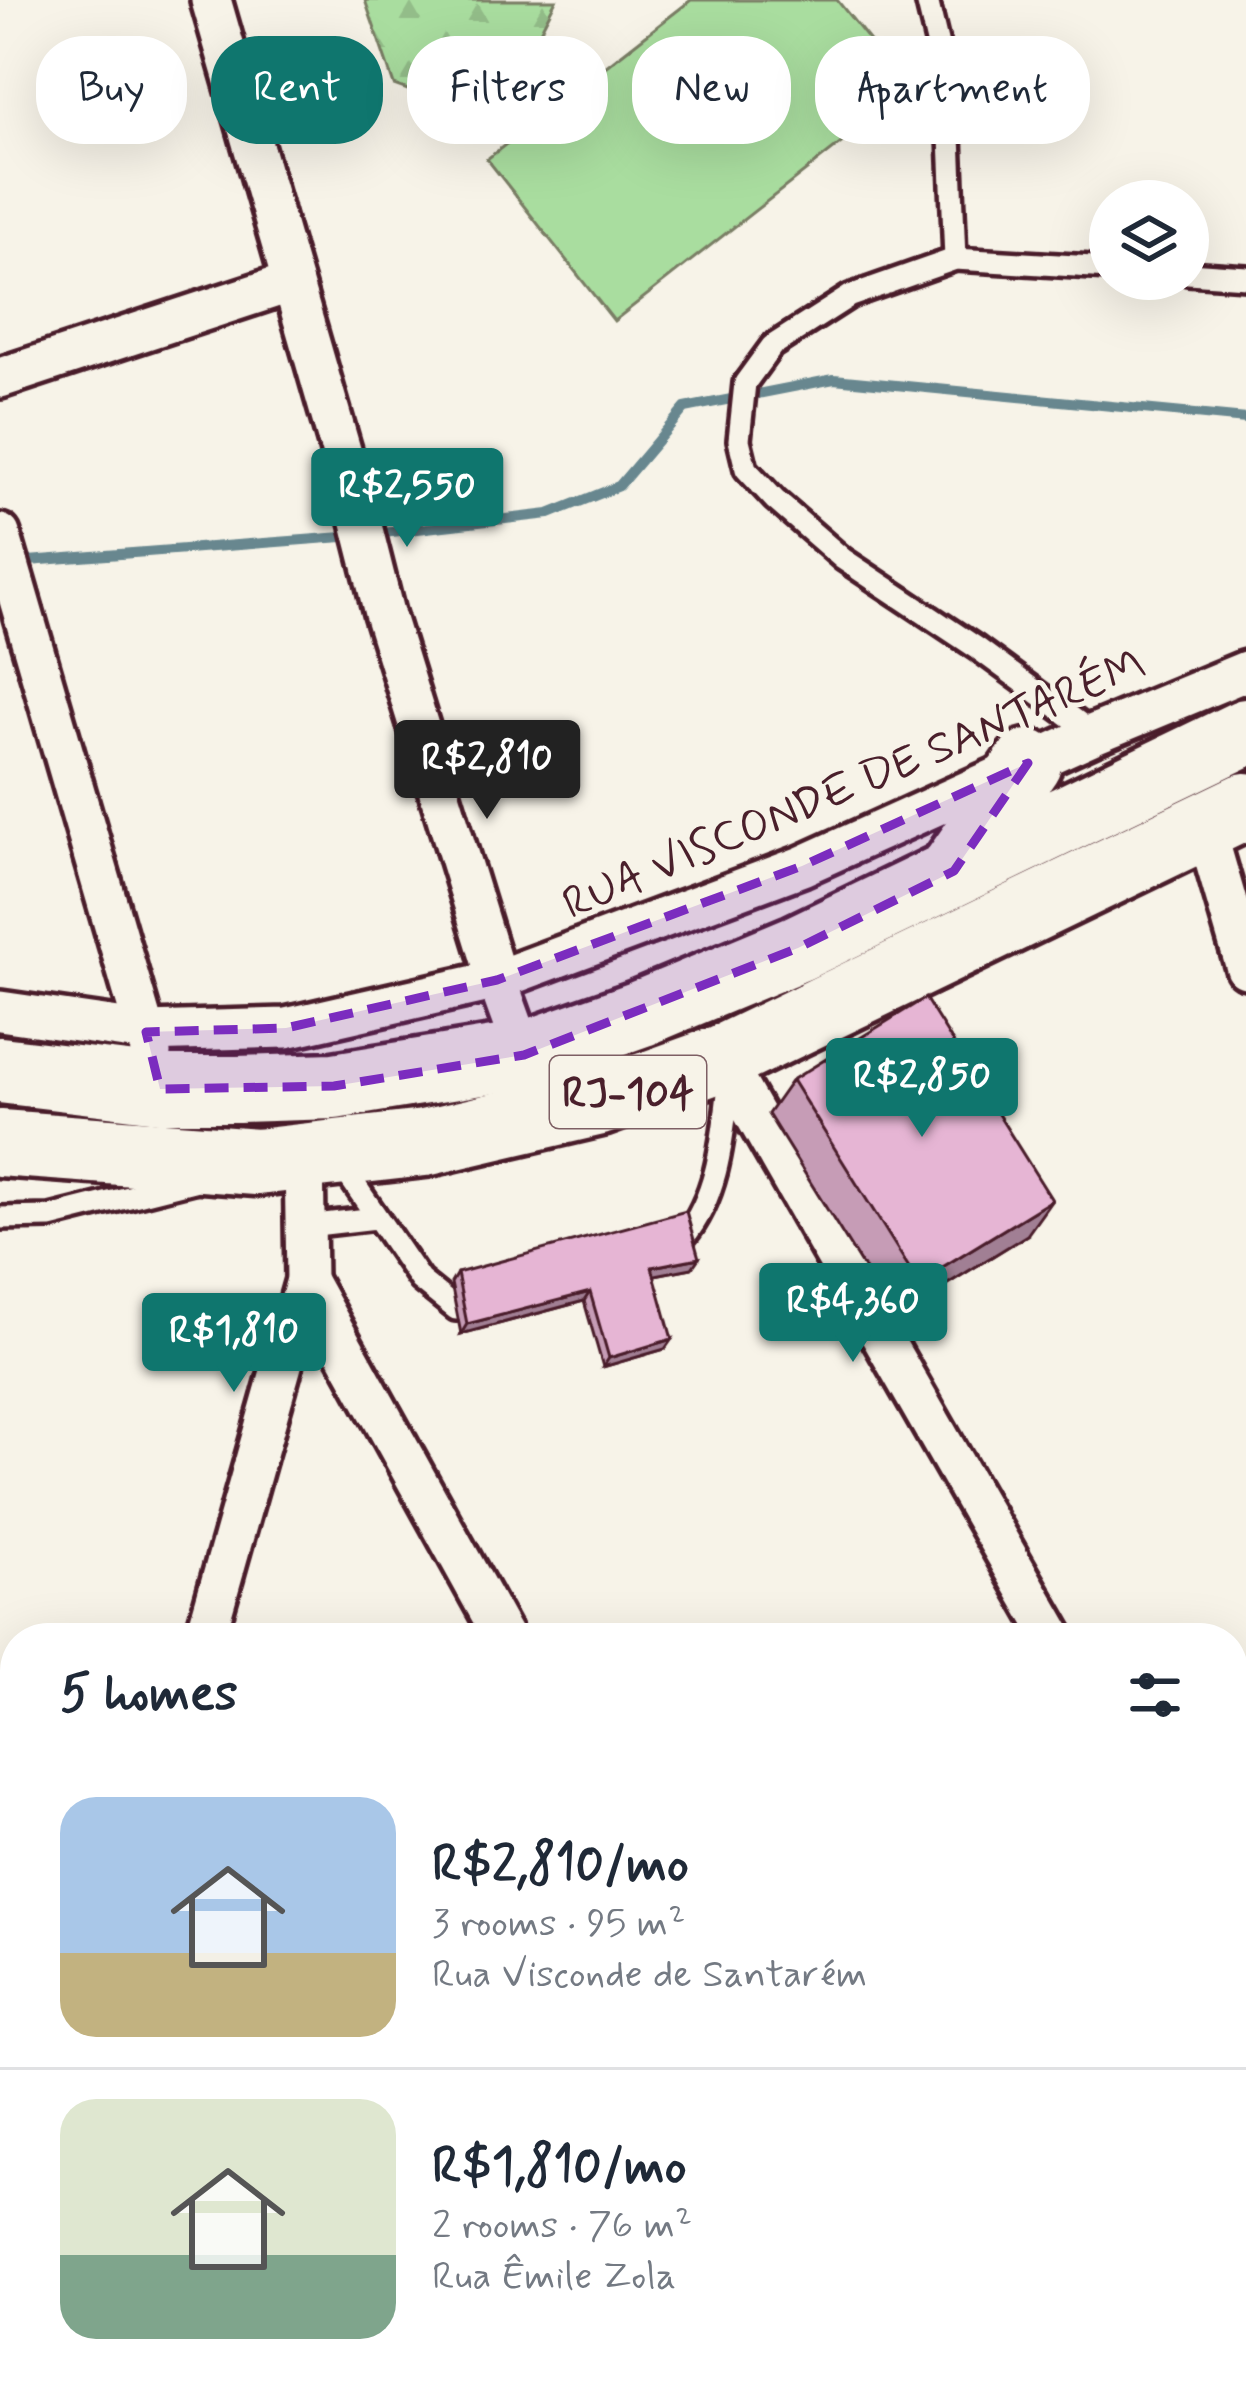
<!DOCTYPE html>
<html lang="en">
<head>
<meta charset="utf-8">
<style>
  :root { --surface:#fff; --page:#f2f2f3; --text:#1f2937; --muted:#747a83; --line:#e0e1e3; --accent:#0f766e }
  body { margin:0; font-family:Mynerve,sans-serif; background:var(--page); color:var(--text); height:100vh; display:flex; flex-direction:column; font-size:45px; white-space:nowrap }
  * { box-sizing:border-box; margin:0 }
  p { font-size:39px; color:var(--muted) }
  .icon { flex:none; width:66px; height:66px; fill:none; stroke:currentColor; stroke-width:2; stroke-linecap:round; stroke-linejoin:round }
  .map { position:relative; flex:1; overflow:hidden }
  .sheet { position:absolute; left:0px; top:1623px; width:1248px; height:771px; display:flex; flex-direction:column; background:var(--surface); border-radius:48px 48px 0 0; box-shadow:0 12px 48px #0002 }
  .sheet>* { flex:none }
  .banner { position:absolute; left:36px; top:36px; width:1176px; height:108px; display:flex; gap:24px }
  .buttons { position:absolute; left:1089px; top:180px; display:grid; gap:24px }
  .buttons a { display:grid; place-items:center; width:120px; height:120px; border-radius:50%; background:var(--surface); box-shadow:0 12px 48px #0002; font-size:60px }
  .price { position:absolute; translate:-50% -102px; padding:0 27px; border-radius:12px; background:var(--accent); color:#fff; font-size:39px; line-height:78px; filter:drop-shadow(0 3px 6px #0008) }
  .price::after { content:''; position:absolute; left:50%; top:72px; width:36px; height:27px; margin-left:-18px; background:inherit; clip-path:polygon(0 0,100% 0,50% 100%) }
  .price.selected { background:#222; color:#fff }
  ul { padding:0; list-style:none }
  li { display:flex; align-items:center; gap:36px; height:300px; padding:0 60px }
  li+li { border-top:3px solid var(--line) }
  li span { display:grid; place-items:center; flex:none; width:336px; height:240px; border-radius:36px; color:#555 }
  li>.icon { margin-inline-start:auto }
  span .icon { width:144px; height:144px; fill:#fffc; stroke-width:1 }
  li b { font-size:51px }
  h2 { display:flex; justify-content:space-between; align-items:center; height:144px; padding:0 60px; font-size:51px }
  .chip { padding:0 42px; border-radius:48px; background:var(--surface); box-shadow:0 12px 48px #0002; font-size:42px; line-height:108px }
  .chip.selected { background:var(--accent); color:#fff }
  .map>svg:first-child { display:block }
</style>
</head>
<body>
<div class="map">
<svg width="1246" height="2392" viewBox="0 0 1246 2392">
  <defs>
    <pattern id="forest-firs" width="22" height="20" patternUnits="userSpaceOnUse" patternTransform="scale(3)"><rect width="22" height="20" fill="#a9dd9f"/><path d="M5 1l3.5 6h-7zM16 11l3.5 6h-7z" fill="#93bd89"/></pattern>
  </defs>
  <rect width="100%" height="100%" fill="#f7f3e8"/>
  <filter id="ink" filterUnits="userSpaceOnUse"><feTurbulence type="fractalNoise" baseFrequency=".00833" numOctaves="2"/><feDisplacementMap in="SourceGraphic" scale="24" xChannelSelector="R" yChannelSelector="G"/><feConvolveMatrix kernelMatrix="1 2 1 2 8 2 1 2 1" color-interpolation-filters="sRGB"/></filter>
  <g filter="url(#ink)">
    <g fill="url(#forest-firs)" stroke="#7a7e65" stroke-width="3">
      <polygon points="365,0 556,0 494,121 394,85"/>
      <polygon points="152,2379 264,2379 268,2392 132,2392"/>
      <polygon points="552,2379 626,2379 623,2392 547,2392"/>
    </g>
    <polygon fill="#a9dd9f" stroke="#7a7e65" stroke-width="3" points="691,0 837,0 909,90 614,321 487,159"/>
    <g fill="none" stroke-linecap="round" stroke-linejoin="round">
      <g stroke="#67878f" stroke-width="10">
        <polyline points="374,534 549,514 619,486 685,408 834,379 1246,419"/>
        <polyline points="15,562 356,536"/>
      </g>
      <defs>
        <g id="lane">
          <polyline points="927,0 948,88 955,259"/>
          <polyline points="1188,273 1246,277"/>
          <polyline points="1094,734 977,648 843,559 775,500 746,469 739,440 745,383 772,346 850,296 955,259 1110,268"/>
          <polyline points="338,1160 420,1280 456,1309"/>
          <polyline points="0,1218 50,1217 193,1181"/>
          <polyline points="307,1226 376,1218"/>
          <path d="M684,1237C720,1194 723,1132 730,1077"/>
        </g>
        <g id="street">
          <polyline points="211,0 357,506 384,613 497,980 524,1055"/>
          <polyline points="0,378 292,282"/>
          <polyline points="0,534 151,1053"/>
          <polyline points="1205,827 1246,968"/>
          <polyline points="0,1011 146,1032 286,1028 497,980 802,866 1094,734 1246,671"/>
          <polyline points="722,1058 1054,1638"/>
          <polyline points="306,1280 504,1638"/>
          <polyline points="205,1638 306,1280 304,1157"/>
          <polyline points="1233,1945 1246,1967"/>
          <polyline points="0,2289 15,2261"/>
        </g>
        <g id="highway">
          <polyline points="955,868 1028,763"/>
          <polyline points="0,1070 160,1089 238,1089 334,1086 524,1055 640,1014 798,948 1246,732"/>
          <polyline points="0,1143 257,1162 424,1143 600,1102 722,1058 1246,806"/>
        </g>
      </defs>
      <use href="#lane" stroke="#4a1f2b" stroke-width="30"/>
      <use href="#street" stroke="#4a1f2b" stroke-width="48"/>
      <use href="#highway" stroke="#4a1f2b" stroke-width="75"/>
      <use href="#lane" stroke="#f7f3e8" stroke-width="21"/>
      <use href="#street" stroke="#f7f3e8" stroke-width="39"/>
      <use href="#highway" stroke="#f7f3e8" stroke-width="66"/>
    </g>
    <g fill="#c69cb6" stroke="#4a1f2b" stroke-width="3">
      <polygon points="792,1080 1027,1235 894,1317 768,1114"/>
      <polygon points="692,1268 654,1275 665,1349 603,1367 584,1301 461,1334 451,1283 457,1273"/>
    </g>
    <g fill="#a17f94" stroke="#4a1f2b" stroke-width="3">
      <polygon points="1052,1200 1027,1235 894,1317 918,1282"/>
      <polygon points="699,1258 692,1268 645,1277 652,1267"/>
      <polygon points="590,1292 584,1301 461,1334 467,1324"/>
      <polygon points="672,1339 665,1349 603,1367 609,1358"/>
    </g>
    <g fill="#e6b5d4" stroke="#4a1f2b" stroke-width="3">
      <polygon points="925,998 1052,1200 918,1282 792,1080"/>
      <polygon points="686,1211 699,1258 652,1267 672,1339 609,1358 590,1292 467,1324 457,1273"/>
    </g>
  </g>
  <path fill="#7b2cbf" fill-opacity="0.2" stroke="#7b2cbf" stroke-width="9" stroke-dasharray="24 15" stroke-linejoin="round" d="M1028,763L954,871L798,948L524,1055L334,1086L160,1089L146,1032L286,1028L497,980L802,866Z"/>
  <g text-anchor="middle" stroke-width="10" stroke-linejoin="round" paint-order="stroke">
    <rect fill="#f7f3e8" stroke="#7e5f64" stroke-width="3" x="550" y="1056" width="156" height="72" rx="9"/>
    <g font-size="42" font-weight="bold" fill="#4a1f2b">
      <text x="628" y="1107">RJ-104</text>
    </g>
    <g font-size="45" fill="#4a1f2b" stroke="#f7f3e8">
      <text transform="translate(853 782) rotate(-23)" y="16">RUA VISCONDE DE SANTARÉM</text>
    </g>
  </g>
</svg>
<div class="buttons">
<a><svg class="icon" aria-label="layers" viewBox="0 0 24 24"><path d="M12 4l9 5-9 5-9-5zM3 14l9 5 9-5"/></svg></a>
</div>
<b class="price" style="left:407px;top:550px">R$2,550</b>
<b class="price selected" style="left:487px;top:822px">R$2,810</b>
<b class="price" style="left:922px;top:1140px">R$2,850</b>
<b class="price" style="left:853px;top:1365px">R$4,360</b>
<b class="price" style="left:234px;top:1395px">R$1,810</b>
<div class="banner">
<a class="chip">Buy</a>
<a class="chip selected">Rent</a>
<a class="chip">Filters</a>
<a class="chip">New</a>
<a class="chip">Apartment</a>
</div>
<section class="sheet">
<h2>5 homes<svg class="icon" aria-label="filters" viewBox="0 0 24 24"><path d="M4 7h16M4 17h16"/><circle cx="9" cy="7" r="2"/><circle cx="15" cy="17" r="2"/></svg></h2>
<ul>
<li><span style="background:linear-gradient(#a9c7e8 65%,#c2b280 0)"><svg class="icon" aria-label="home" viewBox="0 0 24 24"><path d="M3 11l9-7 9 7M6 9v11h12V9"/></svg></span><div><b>R$2,810/mo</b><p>3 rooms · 95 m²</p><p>Rua Visconde de Santarém</p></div></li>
<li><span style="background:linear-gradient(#dfe7d0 65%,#7fa58c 0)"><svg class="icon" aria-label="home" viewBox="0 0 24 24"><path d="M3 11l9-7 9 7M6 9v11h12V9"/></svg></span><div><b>R$1,810/mo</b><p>2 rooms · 76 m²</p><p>Rua Êmile Zola</p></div></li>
</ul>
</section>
</div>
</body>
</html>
